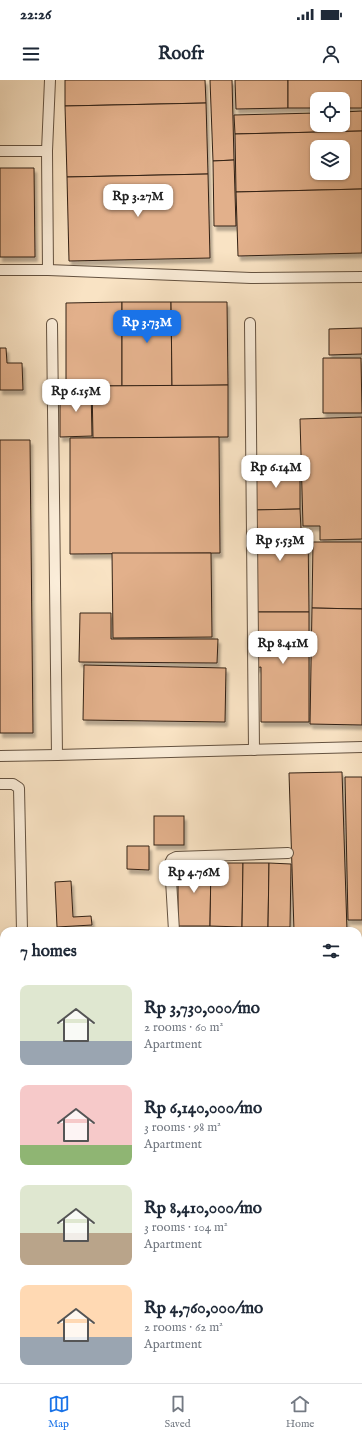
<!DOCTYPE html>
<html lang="en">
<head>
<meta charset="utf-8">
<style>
  :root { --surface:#fff; --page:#f2f2f3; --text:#1f2937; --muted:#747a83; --line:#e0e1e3; --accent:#1a73e8 }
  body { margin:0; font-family:"IM FELL English",serif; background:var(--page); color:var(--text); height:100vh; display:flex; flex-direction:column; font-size:15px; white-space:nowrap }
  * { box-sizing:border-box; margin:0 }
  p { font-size:13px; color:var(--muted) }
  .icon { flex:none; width:22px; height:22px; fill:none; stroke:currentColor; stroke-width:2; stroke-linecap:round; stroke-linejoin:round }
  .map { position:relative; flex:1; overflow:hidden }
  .panel { position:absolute; left:0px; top:847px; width:362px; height:456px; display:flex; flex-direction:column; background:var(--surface); border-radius:12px 12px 0 0; box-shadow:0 1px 3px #0004 }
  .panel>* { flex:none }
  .tools { position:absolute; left:310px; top:12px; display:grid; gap:8px }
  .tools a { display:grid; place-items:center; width:40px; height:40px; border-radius:8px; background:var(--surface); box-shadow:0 1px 3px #0004; font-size:20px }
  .price { position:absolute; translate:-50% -34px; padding:0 9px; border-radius:8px; background:#fff; color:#222; font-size:13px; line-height:26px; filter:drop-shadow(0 1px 2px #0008) }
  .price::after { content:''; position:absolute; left:50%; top:24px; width:12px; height:9px; margin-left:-6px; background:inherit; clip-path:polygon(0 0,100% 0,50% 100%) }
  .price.current { background:var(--accent); color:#fff }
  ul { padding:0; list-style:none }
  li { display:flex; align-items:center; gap:12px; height:100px; padding:0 20px }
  li span { display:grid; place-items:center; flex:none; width:112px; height:80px; border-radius:8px; color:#555 }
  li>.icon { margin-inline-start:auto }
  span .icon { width:48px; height:48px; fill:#fffc; stroke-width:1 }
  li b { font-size:17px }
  h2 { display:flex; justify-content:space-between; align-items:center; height:48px; padding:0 20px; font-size:17px }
  .status { display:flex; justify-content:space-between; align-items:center; height:28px; padding:0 20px; background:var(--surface); direction:ltr }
  .status svg { height:11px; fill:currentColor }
  header { display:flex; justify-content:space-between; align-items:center; height:52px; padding:0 20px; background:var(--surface); font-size:18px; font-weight:700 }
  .dock { display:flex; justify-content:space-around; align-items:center; height:56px; border-top:1px solid var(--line); background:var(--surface); font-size:11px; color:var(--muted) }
  .dock a { display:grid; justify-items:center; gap:2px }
  .dock .current { color:var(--accent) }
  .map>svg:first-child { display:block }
</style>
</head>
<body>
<div class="status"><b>22:26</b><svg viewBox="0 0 49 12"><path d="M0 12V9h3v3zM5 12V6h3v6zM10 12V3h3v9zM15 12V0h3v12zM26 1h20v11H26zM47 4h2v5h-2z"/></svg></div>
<header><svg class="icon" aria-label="menu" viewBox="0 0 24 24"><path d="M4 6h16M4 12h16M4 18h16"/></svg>Roofr<svg class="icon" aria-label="person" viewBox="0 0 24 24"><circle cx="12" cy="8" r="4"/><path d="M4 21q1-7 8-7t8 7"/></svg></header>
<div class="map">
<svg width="362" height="1303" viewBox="0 0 362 1303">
  <defs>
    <filter id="shadow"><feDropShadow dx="2.5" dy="4.5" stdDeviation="1" flood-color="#0004"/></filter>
  </defs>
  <rect width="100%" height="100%" fill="#f9e3c4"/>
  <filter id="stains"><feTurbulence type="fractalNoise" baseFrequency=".005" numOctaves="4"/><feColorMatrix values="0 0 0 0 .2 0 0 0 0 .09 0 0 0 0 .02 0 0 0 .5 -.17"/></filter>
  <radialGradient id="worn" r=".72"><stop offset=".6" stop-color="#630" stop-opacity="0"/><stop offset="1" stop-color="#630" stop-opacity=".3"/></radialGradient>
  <g fill="#e2b08b" stroke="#332114" fill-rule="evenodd" filter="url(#shadow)">
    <polygon points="65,0 205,0 206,23 65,26"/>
    <polygon points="210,0 232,0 234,80 213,81"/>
    <polygon points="235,0 288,0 288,28 236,29"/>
    <polygon points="288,0 362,0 362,28 343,28 343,19 317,19 317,28 288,28"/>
    <polygon points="206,23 208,94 67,97 65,26"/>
    <polygon points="362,31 362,51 235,54 234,35 317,33 317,45 343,45 343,32"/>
    <path d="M362,51V109L236,112L235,54ZM317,67H343V93H317Z"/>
    <polygon points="234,80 236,146 214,146 213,81"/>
    <polygon points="0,88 34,88 35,177 0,177"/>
    <polygon points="208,94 210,178 69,181 67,97"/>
    <polygon points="362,109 362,173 238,176 236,112"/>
    <polygon points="122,222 122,306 66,306 66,223"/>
    <polygon points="122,222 171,222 172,306 122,306"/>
    <polygon points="171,222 227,222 228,305 172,306"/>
    <polygon points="362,248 362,274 329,275 329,249"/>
    <polygon points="0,268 6,268 7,283 22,283 23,310 0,310"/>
    <polygon points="323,278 361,278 362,333 323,333"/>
    <polygon points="228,305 228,357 93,358 92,306"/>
    <polygon points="91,308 92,356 60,357 60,309"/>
    <polygon points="362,337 362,459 320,460 320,446 303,446 300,339"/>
    <polygon points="219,357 220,473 70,474 70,358"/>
    <polygon points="0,360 30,360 33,653 0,653"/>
    <polygon points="253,389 300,389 300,429 253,430"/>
    <polygon points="300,429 301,449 308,449 309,532 254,532 253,430"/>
    <polygon points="313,462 362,462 362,529 312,528"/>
    <polygon points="112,473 211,473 212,557 113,558"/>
    <polygon points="312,528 362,529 362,645 310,644"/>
    <polygon points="254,532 309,532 309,642 261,642 261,587 254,588"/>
    <polygon points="80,533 111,533 111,559 218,559 217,583 79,582"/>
    <polygon points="84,585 226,588 225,642 83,640"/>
    <polygon points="342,692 347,851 294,851 289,693"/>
    <polygon points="345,697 362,697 362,840 348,840"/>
    <rect x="154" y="736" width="30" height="29"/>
    <polygon points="127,766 149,766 149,790 127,789"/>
    <polygon points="178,782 211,783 210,846 178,846"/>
    <polygon points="211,783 243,783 242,847 210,846"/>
    <polygon points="243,783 269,783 268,847 242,847"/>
    <polygon points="269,783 291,784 290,847 268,847"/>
    <polygon points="71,801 73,837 91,836 92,845 57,847 55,802"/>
    <rect x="358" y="877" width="4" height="268"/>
    <polygon points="0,1093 3,1093 4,1109 0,1109"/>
    <rect x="0" y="1142" width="4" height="121"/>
    <polygon points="358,1145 362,1146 362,1168 358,1168"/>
    <polygon points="358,1245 362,1245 362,1303 355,1303 355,1299 358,1299"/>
    <rect x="95" y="1299" width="219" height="4"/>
  </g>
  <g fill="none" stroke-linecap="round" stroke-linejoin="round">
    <defs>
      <g id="service">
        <polyline points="0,71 47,71"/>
        <polyline points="0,190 48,190 251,198 362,197"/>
        <polyline points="48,190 47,71 50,0"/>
        <polyline points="250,243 254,670"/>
        <polyline points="52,244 57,675"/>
        <polyline points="0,676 57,675 362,667"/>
        <polyline points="0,704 13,704 19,708 22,851"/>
        <polyline points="174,851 170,783 172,779 176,777 288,773"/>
        <polyline points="0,1044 4,1043"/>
        <polyline points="0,1124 4,1124"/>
        <polyline points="358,1205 362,1205"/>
        <polyline points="28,1299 28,1303"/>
        <polyline points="83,1303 83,1299"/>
        <polyline points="342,1303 342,1299"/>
      </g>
    </defs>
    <use href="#service" stroke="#645240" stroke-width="12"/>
    <use href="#service" stroke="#fbedd9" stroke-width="10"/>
  </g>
  <rect width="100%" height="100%" filter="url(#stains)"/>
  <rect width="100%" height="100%" fill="url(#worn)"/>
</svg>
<div class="tools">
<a><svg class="icon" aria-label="locate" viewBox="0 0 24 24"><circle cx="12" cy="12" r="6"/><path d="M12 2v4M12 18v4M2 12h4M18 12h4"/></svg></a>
<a><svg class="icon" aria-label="layers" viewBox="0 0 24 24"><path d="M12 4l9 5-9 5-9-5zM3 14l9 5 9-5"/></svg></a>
</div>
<b class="price" style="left:138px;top:138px">Rp 3.27M</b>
<b class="price current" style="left:147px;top:264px">Rp 3.73M</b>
<b class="price" style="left:76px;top:333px">Rp 6.15M</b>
<b class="price" style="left:276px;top:409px">Rp 6.14M</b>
<b class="price" style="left:280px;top:482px">Rp 5.53M</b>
<b class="price" style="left:283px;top:585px">Rp 8.41M</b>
<b class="price" style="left:194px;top:814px">Rp 4.76M</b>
<section class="panel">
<h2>7 homes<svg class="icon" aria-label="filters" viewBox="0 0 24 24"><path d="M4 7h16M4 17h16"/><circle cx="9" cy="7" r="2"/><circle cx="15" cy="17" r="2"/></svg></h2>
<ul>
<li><span style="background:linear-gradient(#dfe7d0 70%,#9aa5b1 0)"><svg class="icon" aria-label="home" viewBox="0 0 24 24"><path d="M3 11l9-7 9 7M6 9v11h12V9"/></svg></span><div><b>Rp 3,730,000/mo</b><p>2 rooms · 60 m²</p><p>Apartment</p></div></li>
<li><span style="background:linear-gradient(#f6c9c9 75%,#8fb573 0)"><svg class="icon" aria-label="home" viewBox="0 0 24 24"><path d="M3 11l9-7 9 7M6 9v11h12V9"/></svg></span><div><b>Rp 6,140,000/mo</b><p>3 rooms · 98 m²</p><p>Apartment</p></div></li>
<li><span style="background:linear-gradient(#dfe7d0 60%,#b9a48a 0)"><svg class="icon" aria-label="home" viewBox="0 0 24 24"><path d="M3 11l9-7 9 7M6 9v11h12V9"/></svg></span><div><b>Rp 8,410,000/mo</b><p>3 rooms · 104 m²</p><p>Apartment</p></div></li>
<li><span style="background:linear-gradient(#ffd9b3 65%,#9aa5b1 0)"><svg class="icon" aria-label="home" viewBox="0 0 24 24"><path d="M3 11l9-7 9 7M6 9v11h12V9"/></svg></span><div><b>Rp 4,760,000/mo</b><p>2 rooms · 62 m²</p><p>Apartment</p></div></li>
</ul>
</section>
</div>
<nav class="dock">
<a class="current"><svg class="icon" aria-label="map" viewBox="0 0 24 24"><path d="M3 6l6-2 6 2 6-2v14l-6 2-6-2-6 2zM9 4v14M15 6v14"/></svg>Map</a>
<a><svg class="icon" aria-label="saved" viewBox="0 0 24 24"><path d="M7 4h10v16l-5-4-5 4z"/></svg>Saved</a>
<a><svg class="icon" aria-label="home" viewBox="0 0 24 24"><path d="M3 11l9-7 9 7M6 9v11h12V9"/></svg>Home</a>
</nav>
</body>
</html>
